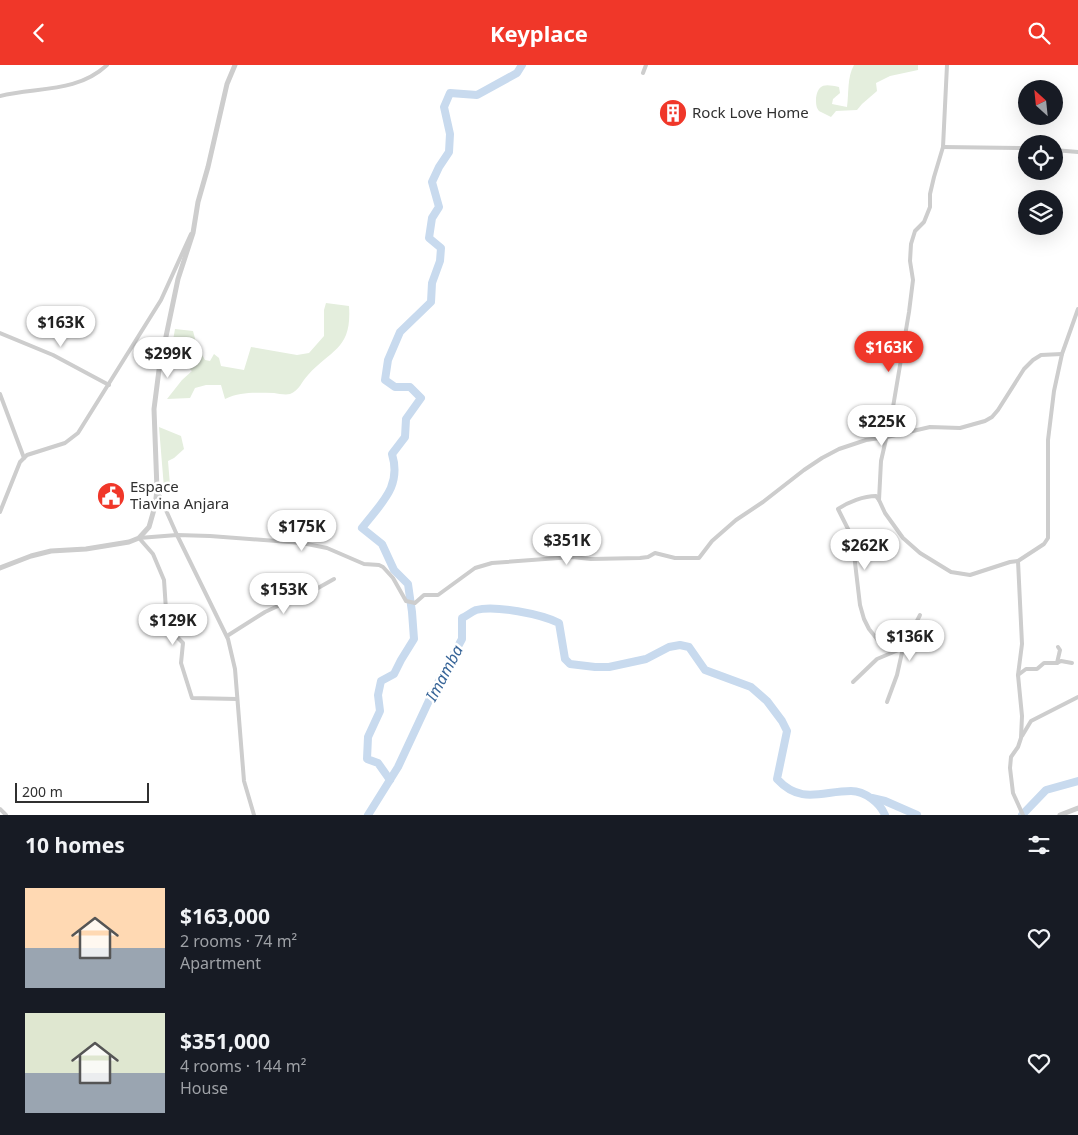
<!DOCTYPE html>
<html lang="en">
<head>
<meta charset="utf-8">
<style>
  :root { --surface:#171b24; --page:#20242c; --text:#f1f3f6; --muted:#9ea1a6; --accent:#f03729 }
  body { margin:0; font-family:"Noto Sans",sans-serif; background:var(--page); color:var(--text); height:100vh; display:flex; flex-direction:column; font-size:19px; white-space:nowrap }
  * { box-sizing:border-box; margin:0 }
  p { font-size:16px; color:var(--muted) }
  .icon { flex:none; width:28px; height:28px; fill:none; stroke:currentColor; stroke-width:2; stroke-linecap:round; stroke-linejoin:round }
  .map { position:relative; height:750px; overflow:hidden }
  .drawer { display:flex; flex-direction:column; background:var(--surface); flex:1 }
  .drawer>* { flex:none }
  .needle { width:32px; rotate:333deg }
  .buttons { position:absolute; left:1018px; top:15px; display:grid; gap:10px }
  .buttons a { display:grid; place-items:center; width:45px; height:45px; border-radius:50%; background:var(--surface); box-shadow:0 5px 20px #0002; font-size:25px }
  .scale { position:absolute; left:15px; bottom:12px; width:134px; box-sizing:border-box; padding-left:5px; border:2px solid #303030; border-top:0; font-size:14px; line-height:18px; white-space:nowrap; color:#303030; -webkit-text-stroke:4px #fff; paint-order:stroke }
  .price { position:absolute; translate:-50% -42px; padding:0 11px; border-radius:18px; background:#fff; color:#222; font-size:16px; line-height:32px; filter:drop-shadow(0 1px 2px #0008) }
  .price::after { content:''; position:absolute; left:50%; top:30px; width:15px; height:11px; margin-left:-8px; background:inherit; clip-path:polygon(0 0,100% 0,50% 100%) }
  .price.active { background:var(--accent); color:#fff }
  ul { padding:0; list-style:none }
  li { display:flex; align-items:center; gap:15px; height:125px; padding:0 25px }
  li span { display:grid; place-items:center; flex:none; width:140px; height:100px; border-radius:0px; color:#555 }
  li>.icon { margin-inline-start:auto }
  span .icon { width:60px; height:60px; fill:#fffc; stroke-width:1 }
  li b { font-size:21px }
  h2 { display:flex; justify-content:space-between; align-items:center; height:60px; padding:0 25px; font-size:21px }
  header { display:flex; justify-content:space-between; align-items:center; height:65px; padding:0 25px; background:var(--accent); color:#fff; font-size:22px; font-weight:700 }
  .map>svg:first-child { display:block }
</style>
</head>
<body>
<header><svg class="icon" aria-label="back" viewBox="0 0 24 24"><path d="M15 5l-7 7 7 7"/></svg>Keyplace<svg class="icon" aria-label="search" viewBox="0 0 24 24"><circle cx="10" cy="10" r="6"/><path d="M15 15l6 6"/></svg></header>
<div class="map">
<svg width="1078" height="750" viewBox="0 0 1078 750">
  <rect width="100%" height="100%" fill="#fff"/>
  <g fill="#e4eedd">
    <path d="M854,0H918V5L890,11L876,18L877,26L862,39L857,45L836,46L831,52L819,46C816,42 816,39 816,33C818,18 826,19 839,22L840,28L833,34L832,39L847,42C849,28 847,12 854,0Z"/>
    <path d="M326,238L349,241C352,284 332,284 308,310C302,316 299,326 290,329C286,330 279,329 274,328C257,328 242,326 225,334L221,320H206L195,323L190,333L167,334L182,315L192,306L178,295L169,298L175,264L193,266L197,281L205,295L210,296L214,289L219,293L221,301L244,305L251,282L297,290L309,288L324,271V245Z"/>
    <polygon points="159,362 181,371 184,384 174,393 168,396 170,420 164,423"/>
  </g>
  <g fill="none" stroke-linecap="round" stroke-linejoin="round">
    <g stroke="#c8daee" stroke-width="8">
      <path d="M390,715L378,698L367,694L368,672L380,646L378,630L381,616L394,609L401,595L414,574L412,547L408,519L394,505L382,479L362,463C381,438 402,422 392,389L405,372L406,354L421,333L410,322H395L385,315L388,295L400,267L431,237L432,218L440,196L441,183L429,173L432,153L439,142L432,117L439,102L449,87L450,69L444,42L450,28L477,30L517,8L522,0"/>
      <polyline points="872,733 885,736 917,750"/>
      <path d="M368,750L398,702L433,627L462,574V553C467,551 471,547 476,545C495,540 541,549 559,558L565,594L570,599L595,602H609L646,594L669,582L680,580L689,582L705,605L751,622L767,636L782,656L787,666L777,714C801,740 822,726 851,726C865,726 880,738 885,750"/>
      <polyline points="1022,750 1046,725 1078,716"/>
    </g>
    <g stroke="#cdcdcd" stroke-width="4">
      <polyline points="947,0 943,82 934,112 930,129 930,142 924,157 915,166 911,179 910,196 913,215 909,247 892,348 881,396 879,435 885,448 903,473 920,488 951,507 970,510 1010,497 1018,496"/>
      <polyline points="643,8 646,0"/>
      <path d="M0,31C37,22 77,28 107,0"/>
      <polyline points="943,82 1026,83"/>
      <polyline points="1054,85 1078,87"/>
      <polyline points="0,268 53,290 109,320"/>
      <polyline points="0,329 24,393"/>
      <polyline points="157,425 177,470 228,574 235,604 244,716 254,750"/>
      <path d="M879,435L876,431C864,431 848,437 838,444L852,472L860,540L864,554L869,564L881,579L892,587"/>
      <polyline points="0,447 20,397 27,390 65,378 78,368 161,235 191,169"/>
      <polyline points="139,473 177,470 210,471 302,478 327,483 364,499 379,500 383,502 393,513 406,536 415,538 424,530 438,530 475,503 492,498 572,492 591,494 640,493 648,492 655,488 675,493 699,493 712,476 736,455 763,437 804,405 822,393 839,384 866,375 887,372 930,362 960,363 985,356 992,352 998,345 1024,304 1033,295 1041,290 1062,289"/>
      <polyline points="139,473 153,489 164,515 166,545 172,567 183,578 181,598 192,633 237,634"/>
      <polyline points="227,571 265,547 295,533 302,532 334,514"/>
      <polyline points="1057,598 1061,596 1072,598"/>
      <polyline points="1018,610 1026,604 1037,604 1044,598 1057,598 1060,585 1058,582"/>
      <polyline points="853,617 877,594 903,583"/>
      <polyline points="887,637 897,610 903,583 920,550"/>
      <polyline points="1022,671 1031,656 1078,632"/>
      <polyline points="0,744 6,750"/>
      <polyline points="1023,750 1013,728 1010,703 1011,692 1018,682 1021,673 1022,651 1018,610 1022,579 1018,496 1044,479 1048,473 1048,375 1054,326 1062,289 1078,244"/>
    </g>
    <g stroke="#cdcdcd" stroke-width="5">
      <polyline points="0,503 31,491 51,486 86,484 129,477 139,473 149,462 155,441 157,425 154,344 159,305 178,214 193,168 198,137 208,102 227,19 235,0"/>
      <polyline points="1060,750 1078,743"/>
    </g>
  </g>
  <defs>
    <symbol id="building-disc" viewBox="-11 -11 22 22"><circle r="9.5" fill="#f03729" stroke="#fff"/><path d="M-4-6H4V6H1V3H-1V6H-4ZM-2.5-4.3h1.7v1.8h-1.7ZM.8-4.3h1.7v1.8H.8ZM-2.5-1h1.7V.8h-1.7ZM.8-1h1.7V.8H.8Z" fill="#fff"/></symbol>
    <symbol id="civic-disc" viewBox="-11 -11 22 22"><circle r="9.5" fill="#f03729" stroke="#fff"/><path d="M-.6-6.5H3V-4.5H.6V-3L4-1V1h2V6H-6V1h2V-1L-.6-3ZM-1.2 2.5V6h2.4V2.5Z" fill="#fff"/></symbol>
  </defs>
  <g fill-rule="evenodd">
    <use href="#building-disc" x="657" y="32" width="32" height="32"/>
    <use href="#civic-disc" x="95" y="415" width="32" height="32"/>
  </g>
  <g text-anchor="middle" stroke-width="5" stroke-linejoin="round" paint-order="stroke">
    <g font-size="15" fill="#303030" stroke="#fff" text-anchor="start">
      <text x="692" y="53">Rock Love Home</text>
      <text x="130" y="427">Espace<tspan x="130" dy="17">Tiavina Anjara</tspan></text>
    </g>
    <g font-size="16" font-style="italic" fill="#386598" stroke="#fff">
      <text transform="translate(444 608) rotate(-62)" y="6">Imamba</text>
    </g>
  </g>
</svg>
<div class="buttons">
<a><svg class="needle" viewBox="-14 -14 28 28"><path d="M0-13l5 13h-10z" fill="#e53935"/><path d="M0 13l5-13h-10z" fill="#9ea1a6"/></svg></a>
<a><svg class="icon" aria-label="locate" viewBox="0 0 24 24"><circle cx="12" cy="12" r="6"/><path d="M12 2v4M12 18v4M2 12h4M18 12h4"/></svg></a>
<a><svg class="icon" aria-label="layers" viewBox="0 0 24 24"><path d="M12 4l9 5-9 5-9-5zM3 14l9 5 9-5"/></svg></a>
</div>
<div class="scale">200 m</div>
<b class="price" style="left:61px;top:283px">$163K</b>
<b class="price active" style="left:889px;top:308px">$163K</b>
<b class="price" style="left:168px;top:314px">$299K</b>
<b class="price" style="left:882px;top:382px">$225K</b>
<b class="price" style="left:302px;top:487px">$175K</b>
<b class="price" style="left:567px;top:501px">$351K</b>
<b class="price" style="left:865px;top:506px">$262K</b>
<b class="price" style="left:284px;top:550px">$153K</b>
<b class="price" style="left:173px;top:581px">$129K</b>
<b class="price" style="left:910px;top:597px">$136K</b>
</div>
<section class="drawer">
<h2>10 homes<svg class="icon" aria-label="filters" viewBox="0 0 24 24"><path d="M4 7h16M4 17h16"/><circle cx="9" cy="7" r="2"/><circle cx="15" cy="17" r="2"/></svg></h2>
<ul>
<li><span style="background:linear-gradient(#ffd9b3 60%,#9aa5b1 0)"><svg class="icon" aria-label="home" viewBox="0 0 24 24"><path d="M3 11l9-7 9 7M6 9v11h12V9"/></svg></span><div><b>$163,000</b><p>2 rooms · 74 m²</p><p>Apartment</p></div><svg class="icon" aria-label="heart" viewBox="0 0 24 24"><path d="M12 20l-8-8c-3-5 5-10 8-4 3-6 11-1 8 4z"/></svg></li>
<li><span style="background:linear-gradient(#dfe7d0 60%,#9aa5b1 0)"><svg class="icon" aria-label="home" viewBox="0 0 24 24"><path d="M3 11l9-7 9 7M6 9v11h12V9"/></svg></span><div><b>$351,000</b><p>4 rooms · 144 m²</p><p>House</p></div><svg class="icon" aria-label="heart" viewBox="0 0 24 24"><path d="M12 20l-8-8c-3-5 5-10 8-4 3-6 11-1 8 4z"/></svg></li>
</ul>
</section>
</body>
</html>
